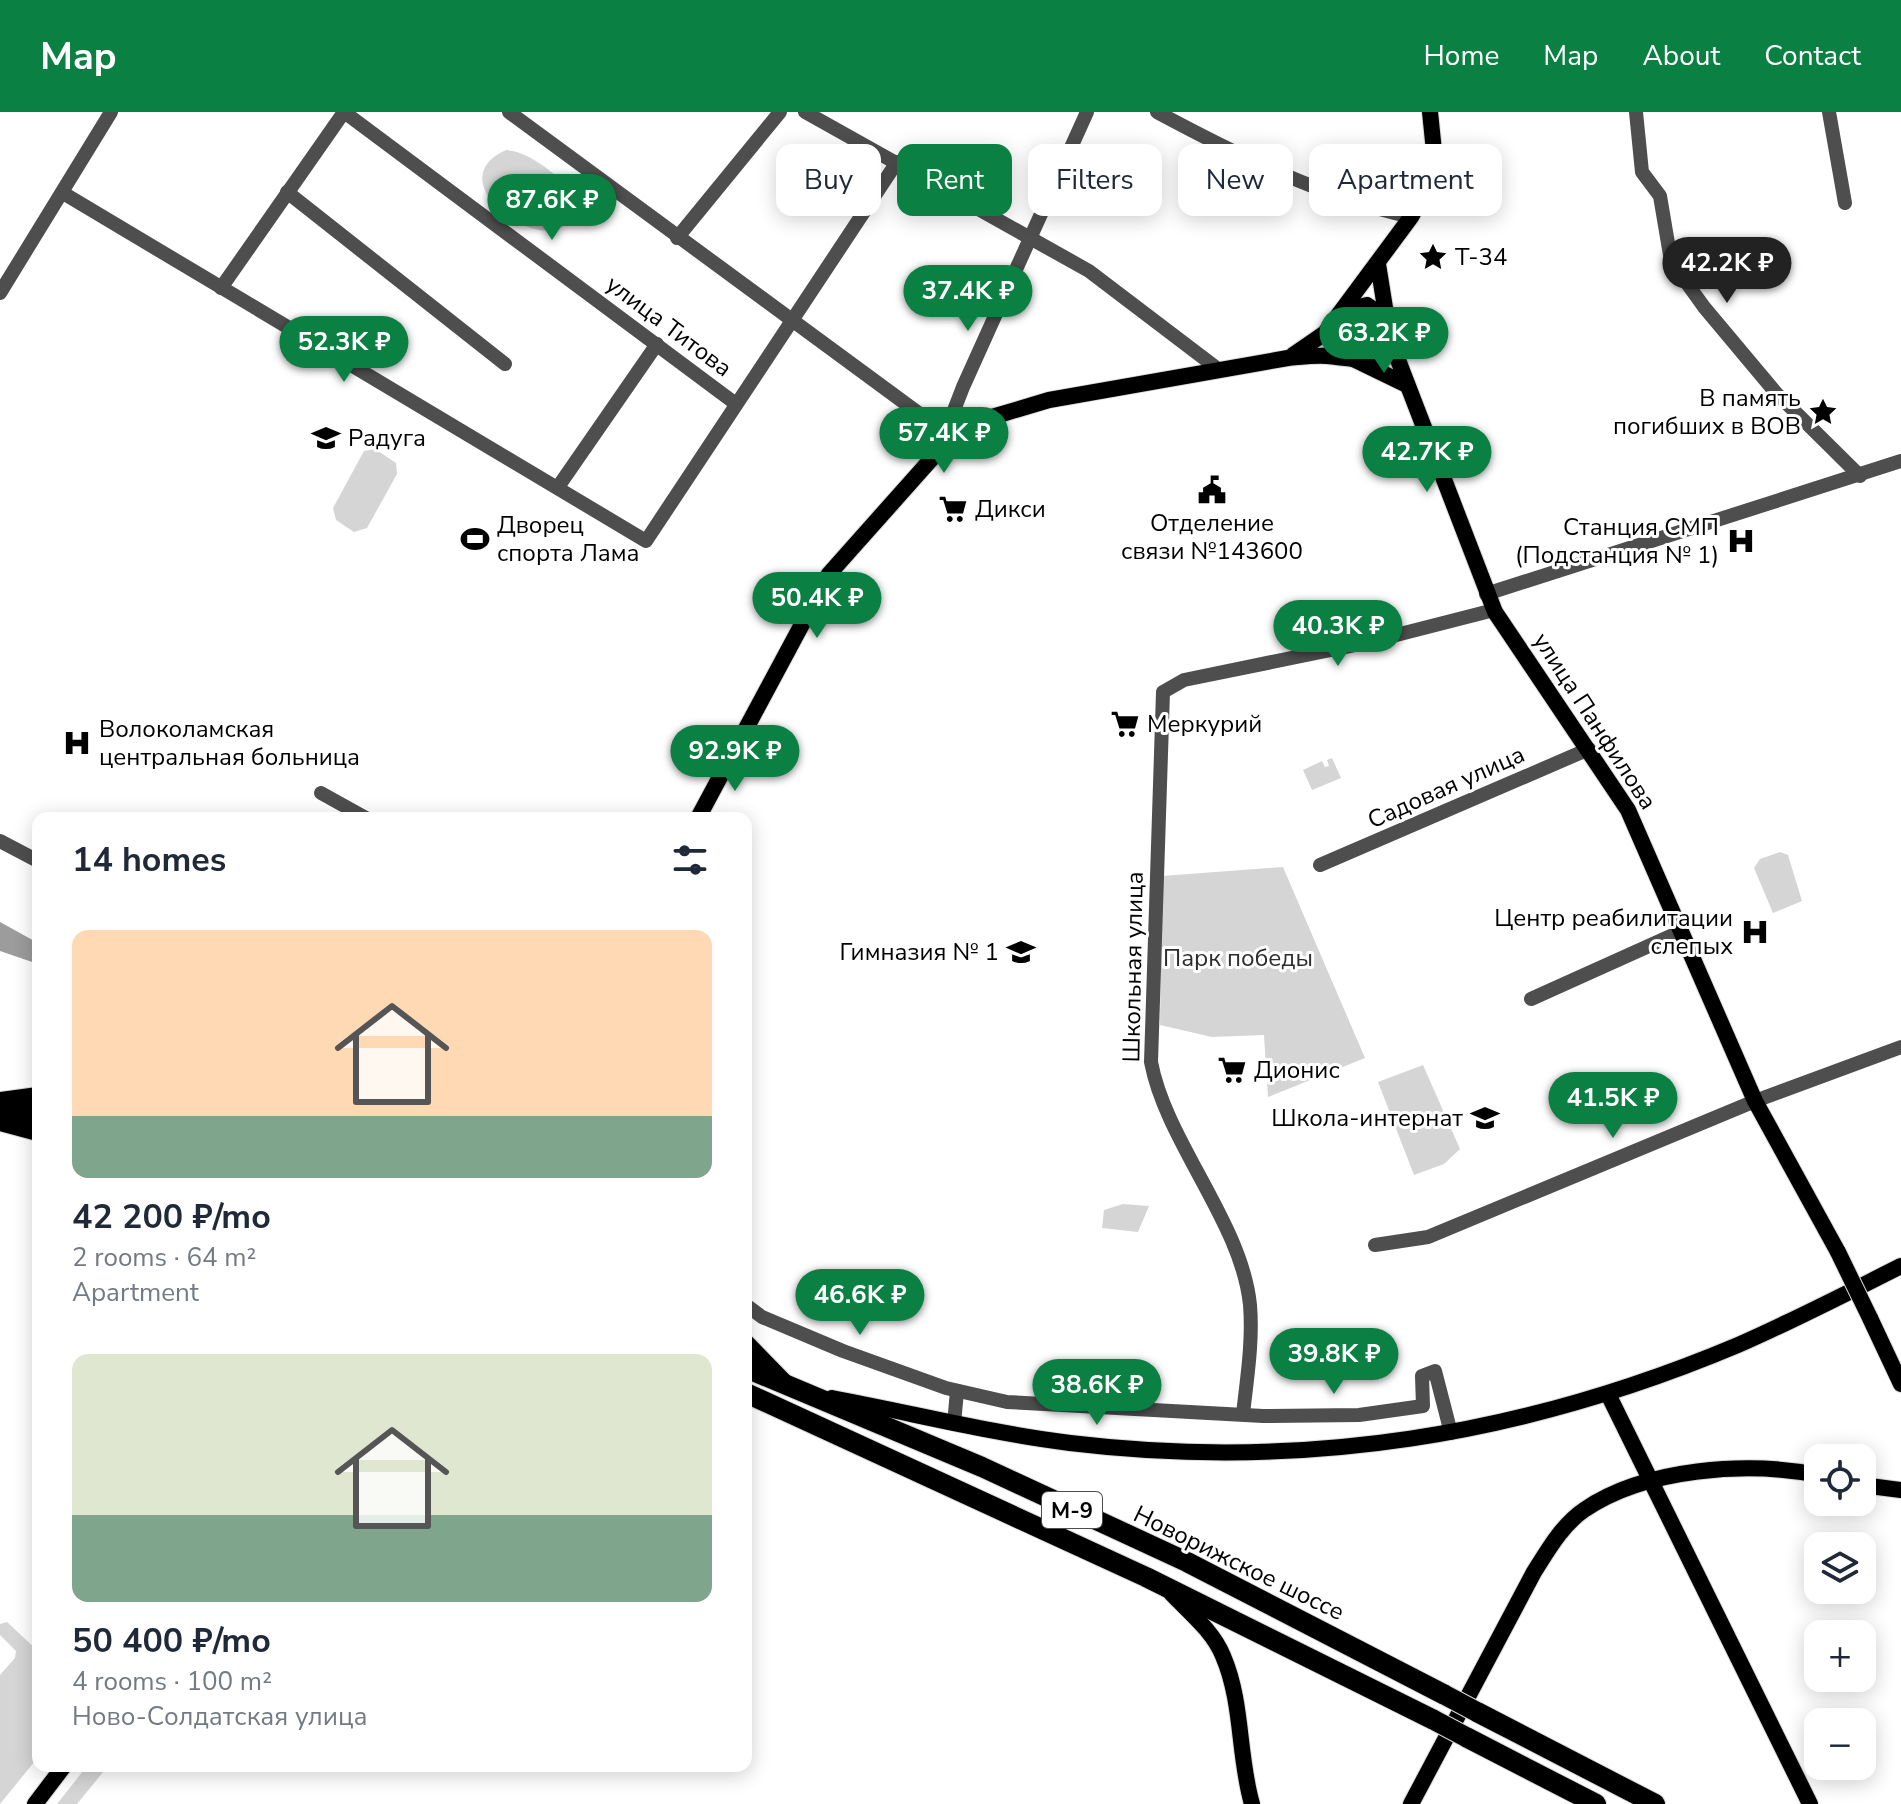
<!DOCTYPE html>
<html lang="en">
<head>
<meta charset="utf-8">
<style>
  :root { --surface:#fff; --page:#f6f6f7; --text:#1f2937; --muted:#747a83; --accent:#0b8043 }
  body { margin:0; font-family:"Nunito Sans",sans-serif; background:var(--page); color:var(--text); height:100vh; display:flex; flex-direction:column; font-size:30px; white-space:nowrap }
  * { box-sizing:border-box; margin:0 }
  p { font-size:26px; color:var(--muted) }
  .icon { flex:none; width:44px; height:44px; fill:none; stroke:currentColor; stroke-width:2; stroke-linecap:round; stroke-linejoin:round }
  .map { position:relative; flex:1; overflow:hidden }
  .drawer { position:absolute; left:32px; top:700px; width:720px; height:960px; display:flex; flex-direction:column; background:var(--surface); border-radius:16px; box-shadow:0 4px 20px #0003 }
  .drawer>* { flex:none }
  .top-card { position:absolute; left:776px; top:32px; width:760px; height:72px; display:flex; gap:16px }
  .buttons { position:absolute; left:1804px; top:1332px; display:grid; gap:16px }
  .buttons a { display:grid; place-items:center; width:72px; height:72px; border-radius:16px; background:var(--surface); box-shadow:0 4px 20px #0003; font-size:40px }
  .price { position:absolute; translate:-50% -68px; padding:0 18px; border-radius:28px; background:var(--accent); color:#fff; font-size:26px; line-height:52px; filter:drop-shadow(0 2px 4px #0008) }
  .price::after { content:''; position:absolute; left:50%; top:48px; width:24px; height:18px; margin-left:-12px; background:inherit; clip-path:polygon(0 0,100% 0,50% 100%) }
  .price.active { background:#222; color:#fff }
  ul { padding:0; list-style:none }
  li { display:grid; align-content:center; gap:16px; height:424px; padding:0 40px }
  li span { display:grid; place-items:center; height:248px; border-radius:16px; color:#555 }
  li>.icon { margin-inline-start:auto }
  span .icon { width:144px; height:144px; fill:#fffc; stroke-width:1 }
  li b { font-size:34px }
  h2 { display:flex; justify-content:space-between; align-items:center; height:96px; padding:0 40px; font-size:34px }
  .tag { padding:0 28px; border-radius:16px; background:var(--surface); box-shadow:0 4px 20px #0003; font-size:28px; line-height:72px }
  .tag.active { background:var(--accent); color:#fff }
  header { display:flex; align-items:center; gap:48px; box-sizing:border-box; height:112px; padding:0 40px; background:var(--accent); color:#fff }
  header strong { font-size:38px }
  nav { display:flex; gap:44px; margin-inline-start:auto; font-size:28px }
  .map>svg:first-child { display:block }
</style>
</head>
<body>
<header>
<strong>Map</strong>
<nav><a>Home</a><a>Map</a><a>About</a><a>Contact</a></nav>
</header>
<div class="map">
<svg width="1901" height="1692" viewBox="0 0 1901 1692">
  <rect width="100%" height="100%" fill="#fff"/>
  <g fill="#d5d5d5">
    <path d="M506,38C530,39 559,65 576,82C578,171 425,74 506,38Z"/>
    <circle cx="1361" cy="221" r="19"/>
    <polygon points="375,337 396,351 397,362 367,416 354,420 336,408 333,396 364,339"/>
    <polygon points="1332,646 1341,666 1312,678 1303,658 1322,649 1325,655 1329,654 1327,648"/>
    <polygon points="1780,740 1788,743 1802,789 1773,801 1754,756 1760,747"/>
    <polygon points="1283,755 1365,946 1268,985 1264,923 1212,925 1160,913 1162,764"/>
    <polygon points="1423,953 1460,1037 1444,1052 1414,1063 1378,970"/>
    <polygon points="1123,1092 1149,1094 1138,1120 1102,1116 1104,1098"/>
    <polygon points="7,1510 38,1539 35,1649 0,1692 0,1563 15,1546 16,1539 0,1523 0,1512"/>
    <polygon points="87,1654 108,1654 77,1692 57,1692"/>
  </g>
  <polygon fill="#9c9c9c" points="0,810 38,831 38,852 0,839"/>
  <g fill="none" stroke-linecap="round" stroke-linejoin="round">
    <defs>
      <g id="major">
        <polyline points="1378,152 1390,227 1495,500 1628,698 1755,989 1838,1140"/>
        <polyline points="1343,199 1367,193 1387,207"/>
        <polyline points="1336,207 1335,231 1341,241 1407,273"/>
        <polyline points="1293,243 1325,221 1411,105 1431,67 1435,49 1430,0"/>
        <path d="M698,706L829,462L951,325L992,305L1049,288L1288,246C1301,245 1314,243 1327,244C1354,246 1374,255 1390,227"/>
        <polyline points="0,988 38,983"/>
        <polyline points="1870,1206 1901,1272"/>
        <polyline points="746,1230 787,1272"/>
        <polyline points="1608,1282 1810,1692"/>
        <path d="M832,1286C912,1301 990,1321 1070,1331C1303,1359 1522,1324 1738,1233C1793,1209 1847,1181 1901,1154"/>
        <polyline points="1862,1373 1901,1378"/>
        <path d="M1171,1481C1189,1500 1213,1519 1223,1544C1243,1590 1238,1644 1252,1692"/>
        <polyline points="35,1692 64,1654"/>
        <path d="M1411,1692L1534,1460C1548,1438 1562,1413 1584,1398C1645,1356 1748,1349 1818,1363"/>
      </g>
      <g id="highway">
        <polyline points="0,992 38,1001"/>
        <polyline points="0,1009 38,1019"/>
        <polyline points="746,1256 982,1355 1187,1450 1445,1583"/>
        <polyline points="746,1281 1146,1465 1434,1608"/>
        <polyline points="1477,1600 1655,1692"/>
        <polyline points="1466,1625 1596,1692"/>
      </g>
    </defs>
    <use href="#major" stroke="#dbdbdb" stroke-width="18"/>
    <use href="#highway" stroke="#dbdbdb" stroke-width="22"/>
    <g stroke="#4e4e4e" stroke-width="14">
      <polyline points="509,0 951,325"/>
      <polyline points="805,0 1089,159 1218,257"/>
      <path d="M1157,0C1237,43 1322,85 1411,105"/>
      <polyline points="1636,0 1642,60 1660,84 1671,149 1704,195 1776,281 1860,364"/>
      <polyline points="1829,0 1845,91"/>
      <polyline points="287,80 505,252"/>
      <polyline points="63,81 646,429 897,50"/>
      <polyline points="677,126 780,0"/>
      <polyline points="221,176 344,0 736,292"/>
      <polyline points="0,181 111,0"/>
      <polyline points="951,325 951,306 963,275 1087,0"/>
      <polyline points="558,375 657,232"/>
      <polyline points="1486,482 1901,349"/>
      <polyline points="321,681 366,706"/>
      <polyline points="0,729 38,749"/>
      <polyline points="1320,753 1589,637"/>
      <polyline points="1531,887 1682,819"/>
      <polyline points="1375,1133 1428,1125 1755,989 1901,935"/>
      <polyline points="746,1193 762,1205 843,1239 946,1276 1007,1290 1263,1304 1359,1303 1423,1294 1422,1264 1435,1259 1451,1321"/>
      <path d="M1243,1302C1247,1266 1253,1229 1250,1193C1242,1111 1166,1030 1151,950L1163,580L1184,568L1365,531L1494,498"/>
      <polyline points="954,1312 957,1279"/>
    </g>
    <use href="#major" stroke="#000" stroke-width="16"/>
    <use href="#highway" stroke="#000" stroke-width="20"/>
    <defs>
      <polyline id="major-bridge" points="1838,1140 1870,1206"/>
      <g id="highway-bridge">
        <polyline points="1445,1583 1477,1600"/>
        <polyline points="1434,1608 1466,1625"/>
      </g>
    </defs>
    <use href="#major-bridge" stroke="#dbdbdb" stroke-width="18" stroke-linecap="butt"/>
    <use href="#highway-bridge" stroke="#dbdbdb" stroke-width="22" stroke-linecap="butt"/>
    <use href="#major-bridge" stroke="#000" stroke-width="16"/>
    <use href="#highway-bridge" stroke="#000" stroke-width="20"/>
  </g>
  <defs>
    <symbol id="sight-bare" viewBox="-9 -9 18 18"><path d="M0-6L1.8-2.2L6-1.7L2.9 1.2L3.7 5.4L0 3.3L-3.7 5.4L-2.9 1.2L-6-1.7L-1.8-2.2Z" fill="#000" stroke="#fff" stroke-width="2.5" paint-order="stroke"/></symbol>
    <symbol id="school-bare" viewBox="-9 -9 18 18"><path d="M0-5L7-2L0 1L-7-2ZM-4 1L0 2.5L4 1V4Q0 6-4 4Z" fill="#000" stroke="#fff" stroke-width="2.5" paint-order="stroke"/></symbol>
    <symbol id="civic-bare" viewBox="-9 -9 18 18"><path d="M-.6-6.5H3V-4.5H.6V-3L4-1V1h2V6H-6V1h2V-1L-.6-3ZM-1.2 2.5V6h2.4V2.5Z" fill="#000" stroke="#fff" stroke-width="2.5" paint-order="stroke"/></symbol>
    <symbol id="supermarket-bare" viewBox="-9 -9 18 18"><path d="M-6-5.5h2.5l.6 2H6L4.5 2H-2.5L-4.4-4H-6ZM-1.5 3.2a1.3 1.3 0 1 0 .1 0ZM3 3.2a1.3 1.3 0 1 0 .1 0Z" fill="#000" stroke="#fff" stroke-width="2.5" paint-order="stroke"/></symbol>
    <symbol id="stadium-bare" viewBox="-9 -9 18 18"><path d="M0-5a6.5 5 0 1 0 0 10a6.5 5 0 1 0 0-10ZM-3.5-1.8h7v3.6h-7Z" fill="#000" stroke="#fff" stroke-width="2.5" paint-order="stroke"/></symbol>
    <symbol id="hospital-bare" viewBox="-9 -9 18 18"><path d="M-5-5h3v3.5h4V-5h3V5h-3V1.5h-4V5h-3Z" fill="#000" stroke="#fff" stroke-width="2.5" paint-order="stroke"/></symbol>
  </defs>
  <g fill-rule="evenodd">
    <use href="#sight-bare" x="1413" y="125" width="40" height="40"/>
    <use href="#sight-bare" x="1803" y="280" width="40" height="40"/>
    <use href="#school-bare" x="306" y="306" width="40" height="40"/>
    <use href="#civic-bare" x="1192" y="358" width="40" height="40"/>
    <use href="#supermarket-bare" x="933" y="377" width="40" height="40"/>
    <use href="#stadium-bare" x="455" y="407" width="40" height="40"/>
    <use href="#hospital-bare" x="1721" y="409" width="40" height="40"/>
    <use href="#supermarket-bare" x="1105" y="592" width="40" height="40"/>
    <use href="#hospital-bare" x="57" y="611" width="40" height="40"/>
    <use href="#hospital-bare" x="1735" y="800" width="40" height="40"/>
    <use href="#school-bare" x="1001" y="820" width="40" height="40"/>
    <use href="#supermarket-bare" x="1212" y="938" width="40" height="40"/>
    <use href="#school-bare" x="1465" y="986" width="40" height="40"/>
  </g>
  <g text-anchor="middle" stroke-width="6" stroke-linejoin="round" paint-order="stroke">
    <rect fill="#fff" stroke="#4c4c4c" stroke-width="2" x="1042" y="1380" width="60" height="36" rx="6"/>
    <g font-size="22" font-weight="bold" fill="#000">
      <text x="1072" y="1406">М-9</text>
    </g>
    <g font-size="24" fill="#000" stroke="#fff" text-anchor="start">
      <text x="1455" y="153">Т-34</text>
      <text x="1801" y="294" text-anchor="end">В память<tspan x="1801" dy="28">погибших в ВОВ</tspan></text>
      <text x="348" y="334">Радуга</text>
      <text x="975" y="405">Дикси</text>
      <text x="1212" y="419" text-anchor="middle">Отделение<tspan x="1212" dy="28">связи №143600</tspan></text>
      <text x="497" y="421">Дворец<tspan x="497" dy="28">спорта Лама</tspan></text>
      <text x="1719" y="423" text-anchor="end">Станция СМП<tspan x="1719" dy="28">(Подстанция № 1)</tspan></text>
      <text x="1147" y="620">Меркурий</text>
      <text x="99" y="625">Волоколамская<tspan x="99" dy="28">центральная больница</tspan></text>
      <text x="1733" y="814" text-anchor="end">Центр реабилитации<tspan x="1733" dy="28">слепых</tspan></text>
      <text x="999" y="848" text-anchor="end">Гимназия № 1</text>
      <text x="1254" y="966">Дионис</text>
      <text x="1463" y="1014" text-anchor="end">Школа-интернат</text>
    </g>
    <g font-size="24" fill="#000" stroke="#fff">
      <text transform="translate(669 214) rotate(37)" y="8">улица Титова</text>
      <text transform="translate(1595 609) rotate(57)" y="8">улица Панфилова</text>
      <text transform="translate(1446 675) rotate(-24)" y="8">Садовая улица</text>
      <text transform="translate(1133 855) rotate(-89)" y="8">Школьная улица</text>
      <text transform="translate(1239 1451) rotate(26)" y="8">Новорижское шоссе</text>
    </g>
    <g font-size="24" fill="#2c2c2c" stroke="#fff">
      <text x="1238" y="854">Парк победы</text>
    </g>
  </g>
</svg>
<div class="buttons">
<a><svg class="icon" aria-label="locate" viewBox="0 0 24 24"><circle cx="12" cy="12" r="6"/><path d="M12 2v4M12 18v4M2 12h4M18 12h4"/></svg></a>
<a><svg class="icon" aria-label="layers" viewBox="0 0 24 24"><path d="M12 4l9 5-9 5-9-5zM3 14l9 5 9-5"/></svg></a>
<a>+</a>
<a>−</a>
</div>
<b class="price" style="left:552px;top:130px">87.6K ₽</b>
<b class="price active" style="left:1727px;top:193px">42.2K ₽</b>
<b class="price" style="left:968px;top:221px">37.4K ₽</b>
<b class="price" style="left:1384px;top:263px">63.2K ₽</b>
<b class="price" style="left:344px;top:272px">52.3K ₽</b>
<b class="price" style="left:944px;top:363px">57.4K ₽</b>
<b class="price" style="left:1427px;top:382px">42.7K ₽</b>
<b class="price" style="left:817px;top:528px">50.4K ₽</b>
<b class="price" style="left:1338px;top:556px">40.3K ₽</b>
<b class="price" style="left:735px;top:681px">92.9K ₽</b>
<b class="price" style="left:1613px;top:1028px">41.5K ₽</b>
<b class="price" style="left:860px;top:1225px">46.6K ₽</b>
<b class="price" style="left:1334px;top:1284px">39.8K ₽</b>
<b class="price" style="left:1097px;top:1315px">38.6K ₽</b>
<div class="top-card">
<a class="tag">Buy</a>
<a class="tag active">Rent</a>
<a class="tag">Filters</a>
<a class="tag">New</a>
<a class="tag">Apartment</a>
</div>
<section class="drawer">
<h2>14 homes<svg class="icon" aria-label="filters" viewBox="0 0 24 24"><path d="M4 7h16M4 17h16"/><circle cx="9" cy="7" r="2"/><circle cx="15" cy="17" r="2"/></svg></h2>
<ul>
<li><span style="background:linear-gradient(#ffd9b3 75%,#7fa58c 0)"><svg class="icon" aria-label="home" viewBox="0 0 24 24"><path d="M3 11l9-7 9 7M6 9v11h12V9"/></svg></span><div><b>42 200 ₽/mo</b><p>2 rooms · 64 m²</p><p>Apartment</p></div></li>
<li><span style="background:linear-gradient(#dfe7d0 65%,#7fa58c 0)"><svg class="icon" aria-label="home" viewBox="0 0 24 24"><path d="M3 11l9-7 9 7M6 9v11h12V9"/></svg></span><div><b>50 400 ₽/mo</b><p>4 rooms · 100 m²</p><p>Ново-Солдатская улица</p></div></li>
</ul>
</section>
</div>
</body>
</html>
